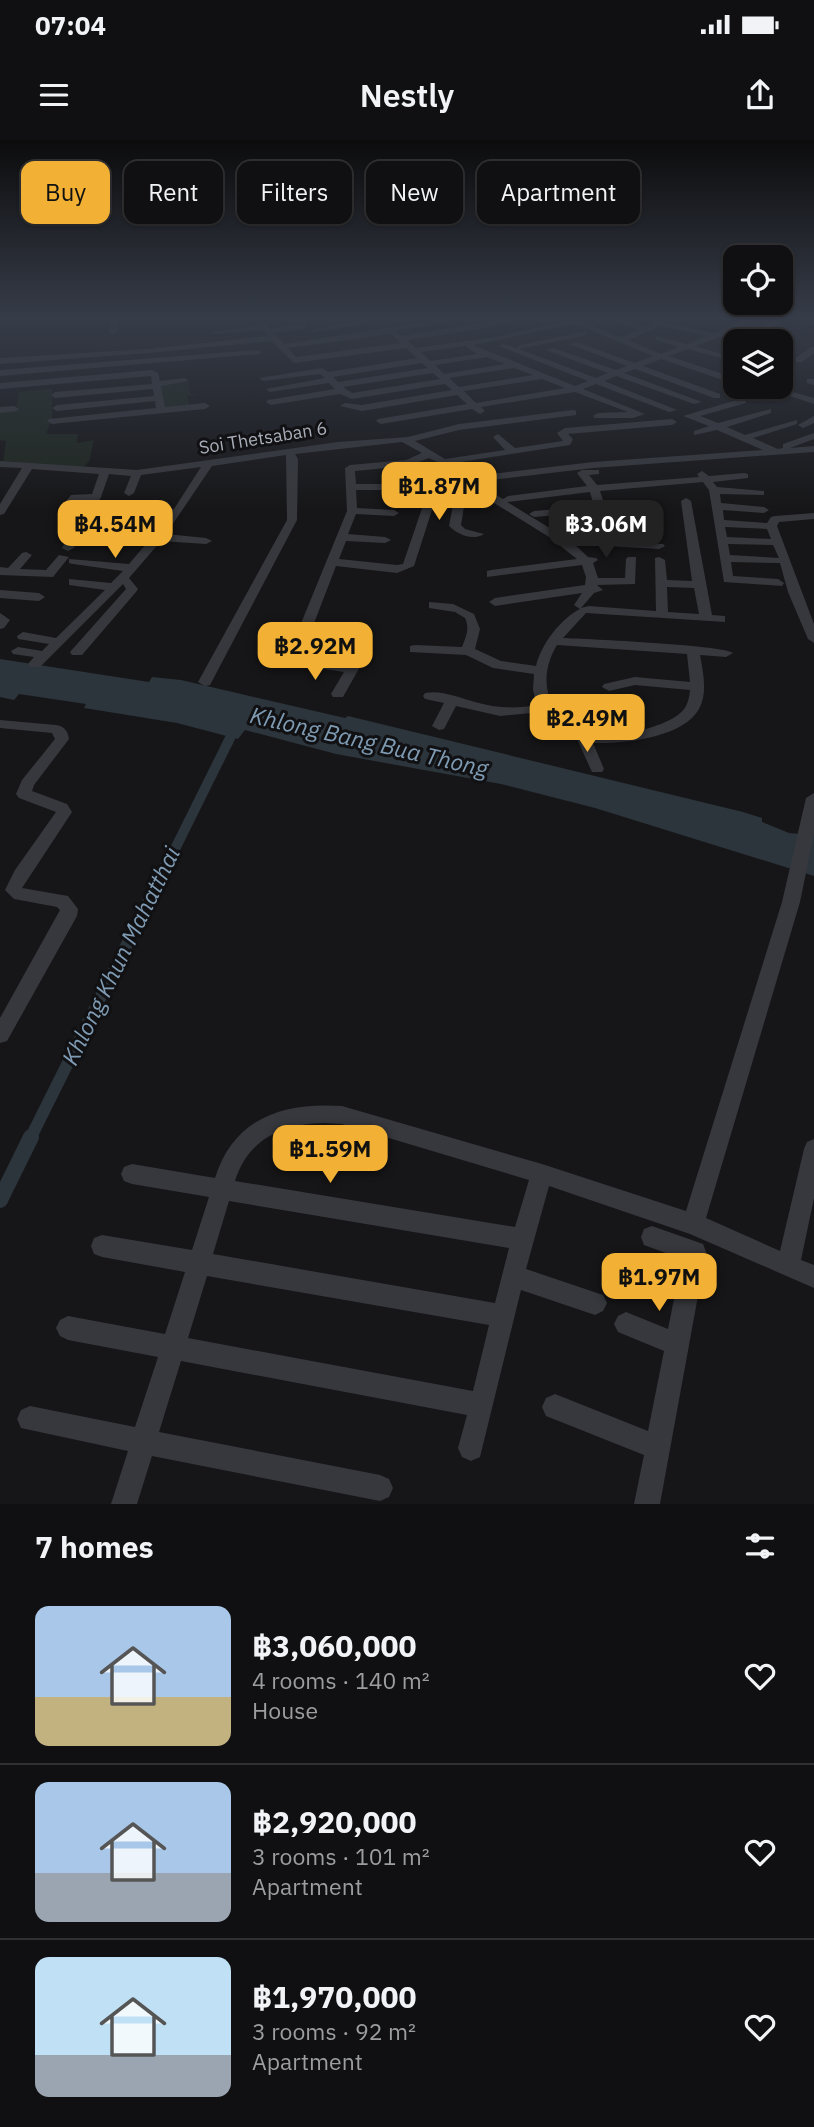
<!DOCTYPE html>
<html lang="en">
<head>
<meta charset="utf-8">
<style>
  :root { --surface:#101012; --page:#1e1e20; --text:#f1f3f6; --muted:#9c9d9f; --line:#303032; --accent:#f2b134 }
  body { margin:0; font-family:"IBM Plex Sans",sans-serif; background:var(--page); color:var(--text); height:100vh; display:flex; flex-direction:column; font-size:26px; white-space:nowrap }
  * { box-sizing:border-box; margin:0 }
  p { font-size:23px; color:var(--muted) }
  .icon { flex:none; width:38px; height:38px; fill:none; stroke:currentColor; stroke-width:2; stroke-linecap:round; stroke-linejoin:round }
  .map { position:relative; height:1364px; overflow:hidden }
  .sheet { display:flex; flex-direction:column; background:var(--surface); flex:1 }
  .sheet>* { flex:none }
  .hud { position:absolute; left:21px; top:21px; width:774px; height:63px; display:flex; gap:14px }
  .buttons { position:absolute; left:723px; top:105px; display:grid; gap:14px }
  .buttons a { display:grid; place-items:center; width:70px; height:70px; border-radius:14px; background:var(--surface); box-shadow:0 2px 5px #0004,0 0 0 2px var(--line); font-size:35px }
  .price { position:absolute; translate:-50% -60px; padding:0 16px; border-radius:14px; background:var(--accent); color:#111; font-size:23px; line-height:46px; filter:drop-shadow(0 2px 4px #0008) }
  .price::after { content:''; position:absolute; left:50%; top:42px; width:21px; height:16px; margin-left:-10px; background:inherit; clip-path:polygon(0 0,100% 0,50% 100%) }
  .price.active { background:#222; color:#fff }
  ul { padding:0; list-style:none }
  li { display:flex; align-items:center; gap:21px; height:175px; padding:0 35px }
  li+li { border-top:2px solid var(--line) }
  li span { display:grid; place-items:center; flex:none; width:196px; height:140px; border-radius:14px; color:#555 }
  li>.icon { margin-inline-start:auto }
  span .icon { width:84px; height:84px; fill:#fffc; stroke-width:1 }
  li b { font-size:30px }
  h2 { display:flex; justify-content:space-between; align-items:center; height:84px; padding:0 35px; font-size:30px }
  .tag { padding:0 24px; border-radius:14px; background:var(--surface); box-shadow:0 2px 5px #0004,0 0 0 2px var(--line); font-size:24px; line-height:63px }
  .tag.active { background:var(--accent); color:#111 }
  .status { display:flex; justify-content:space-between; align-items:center; height:49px; padding:0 35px; background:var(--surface); direction:ltr }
  .status svg { height:19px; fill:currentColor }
  header { display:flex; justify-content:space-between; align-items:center; height:91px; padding:0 35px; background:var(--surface); font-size:32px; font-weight:600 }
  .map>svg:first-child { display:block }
</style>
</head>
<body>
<div class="status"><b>07:04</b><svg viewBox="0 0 49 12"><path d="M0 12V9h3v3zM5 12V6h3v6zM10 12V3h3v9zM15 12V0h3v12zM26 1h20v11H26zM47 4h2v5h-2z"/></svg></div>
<header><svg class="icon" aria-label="menu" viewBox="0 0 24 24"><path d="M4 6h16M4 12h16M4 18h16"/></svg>Nestly<svg class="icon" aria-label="share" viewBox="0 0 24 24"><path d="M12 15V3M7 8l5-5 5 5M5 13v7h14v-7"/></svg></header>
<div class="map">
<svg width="814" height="1364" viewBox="0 0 814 1364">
  <rect width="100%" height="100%" fill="#161618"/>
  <g fill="#1e261f">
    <polygon points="189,242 190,254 199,255 187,256 190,266 165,268 161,245"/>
    <polygon points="52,249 52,278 46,294 78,294 77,303 94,300 89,322 81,328 3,322 6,301 0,300 0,271 16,270 19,252"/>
  </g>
  <polygon fill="#2c353c" points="0,519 149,542 152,537 181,540 345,578 348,576 743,672 762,678 762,682 789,693 814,695 814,736 595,668 501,644 336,614 245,590 238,599 177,583 84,568 86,564 19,554 14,560 0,557"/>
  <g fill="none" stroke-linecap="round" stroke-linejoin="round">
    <polyline stroke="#2c353c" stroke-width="10" points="173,713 236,586"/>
    <polyline stroke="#2c353c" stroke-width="12" points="30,999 173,712"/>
    <polyline stroke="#2c353c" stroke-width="16" points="0,1060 31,997"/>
    <g fill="#37383d" fill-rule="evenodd">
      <polygon points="111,179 119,179 117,193 113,195 109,193"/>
      <path d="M259,179L270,188L306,184V188L274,193L284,204L448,179H467L396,191L402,196L504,179H518L481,189L407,200L416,208L495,197L567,181L566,179H584L583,182L621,197L639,190L609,179H620L647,187L657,181L715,193L745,179H754L726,195L695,206L725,215V219L688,209L669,216L735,238V244L661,219L643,226L720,254V258H714L635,229L624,233L702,262L694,264L616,236L604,241L677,270L669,272L596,244L583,249L645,274L633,278H595L593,276L598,273L628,272L575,252L481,267L485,271L480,274L472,269L381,284L376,281L378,279L467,264L457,255L362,271L340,266L345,263L362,265L452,250L445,244L352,259L340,254L271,265L266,262L268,260L335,249L329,243L270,252L266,249L325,238L320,234L263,241L259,238L322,228L328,232L417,218L406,208L294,223L272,201L148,213L0,224V218L148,209L268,196L262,190L215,194L211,192L259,185L255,181ZM575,184L653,216L635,223L576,202L569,204L627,226L616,230L553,208L546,210L608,233L596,238L519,209L587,195V191L520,205L517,208L503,204L499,206L588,241L575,246L473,205ZM661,186L707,196L687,204L656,196V200L679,207L661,214L628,200ZM391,194L401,203L296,217L288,208ZM465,206L477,214L430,221L421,212ZM487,217L505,224L444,234L435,225ZM422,223L428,228L338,242L333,237ZM514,228L533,235L459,247L449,238ZM433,233L440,239L352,253L343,247ZM542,239L565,248L476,263L464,251Z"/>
      <polygon points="368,179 371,183 313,192 309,190"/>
      <polygon points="776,179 783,180 749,201 740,201"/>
      <polygon points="811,180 814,180 814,185 808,183"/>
      <polygon points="811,207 814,207 814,213 802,222 796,222 796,218"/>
      <polygon points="257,210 261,212 260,214 0,236 0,230"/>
      <polygon points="735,219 735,225 726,230 722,227"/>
      <polygon points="152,230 158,233 160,241 185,238 189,241 161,246 165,267 205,263 210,266 205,269 52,284 47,281 49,279 156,268 155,261 57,271 52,268 57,265 154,256 153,249 55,258 51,255 55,252 152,244 151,236 0,249 0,243"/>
      <polygon points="807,239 814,239 814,245 807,243"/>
      <polygon points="775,247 814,258 814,264 775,251"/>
      <path d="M743,258L746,259V263L700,276L718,283L771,269V273L727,287L745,295L797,280V284L753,298L778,309L783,308V304L814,293V299L790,308L814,306V312L593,328L483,341L486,349L503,359L508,356L587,346L577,333L582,330H599V334L589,335L597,345L699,337L697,334L702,331L709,336L744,333L748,334V338L713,342L717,347L764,351V355L720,354L721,363L764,367L769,370L764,373L723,370L724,380L767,383L771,377L775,376L814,373V379L779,382L777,386L814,484V503L808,499L788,452L780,423L731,422L733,436L778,439L784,443L782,446L724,442L709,350L703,342L600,351L605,366H646L651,369L646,372H607L610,384H656L662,387L656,390H612L616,401L663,404L665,406L659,409L607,406L596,372L534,377L529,374L534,371L594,366L590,352L507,362L571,401L588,417L596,418L598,420L593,423L598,438H625L626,419L628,417H636L635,444L597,445L603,450L594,453L581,468L589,466L656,471L655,418L659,417L665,420L667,440L692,441L681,361L686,358L691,361L712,475L725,476V482L586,473L563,498C587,499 723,505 733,513L726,517L700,515C703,532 708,553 699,569C683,598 622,604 593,603L604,629L602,632H592L577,599L560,589L542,572L500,576L456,566L444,589L439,590L432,586L444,563L425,559L423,556L425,553C442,550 459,558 475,562C496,568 516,569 537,565L533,550L534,534L493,528L466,515L410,512V506L415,505L462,507C466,497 470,488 465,478L455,472L429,468V462L453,464L474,474L480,489L475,509L501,521L536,526C541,505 560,479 580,469L574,465L582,453L495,466L489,462L495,458L585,445L586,437L582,425L487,437V431L491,430L577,419L549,397L478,353L473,347V338L469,336L461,385L465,389L484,394C473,401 458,395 449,386L459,333L429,318L416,323L436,333L441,342L414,426L397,433L336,426L301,517L348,525L359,506H369L370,509L343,557H333L331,554L344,532L293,524L286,520L347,371L345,328L350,325L406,320L422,313L402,302L295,314L298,319L297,380L210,545L205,546L198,542L287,380L286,315L212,326L166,394L206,398L212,401L206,404L161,401L129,438L138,449L136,452L82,515H72L70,512L126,449L123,444L40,527H30L28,524L34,517L13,514L11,511L18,507L42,511L49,504L18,499L17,496L23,492L56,498L105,450L69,445V439L111,443L123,431L73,424L69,423V419L129,424L162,385L134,382V378L167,379L170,375L154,373L149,370L154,367L174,369L201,327L141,335L134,353L129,356L124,353L131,336L109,334L101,357L74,408L68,411L62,408L89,360H78L69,367L64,364L71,355L92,354L99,334L32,329L4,374L0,375V364L22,328L0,327V321L137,330L338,302L408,297L459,284L573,270L576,271V275L459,290L415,301L445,319L505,310L493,297L498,294L515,308L563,301L557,293L565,288L672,279L677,282L672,285L568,294L573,299L570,305L454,323L483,335L593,322L763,310L717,290L694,295V291L709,286L683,276ZM406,326L428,337L431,342L403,424L397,425L339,419L346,401L385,403L391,400L385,397L348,394L356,374L394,376L399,373L394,370L357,368L356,350H389L394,347L389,344H356L355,331ZM725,387L767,389L771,399L727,397ZM728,404L773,405L779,418L730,415ZM667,447L694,448L699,474L668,472ZM557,505L687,514L690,542L635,537L604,544L602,547L609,551L635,545L690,550C689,560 687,568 679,574C661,589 609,600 586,592C547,579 536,539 557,505Z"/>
      <polygon points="14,266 19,269 17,271 0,273 0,267"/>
      <polygon points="814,276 814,283 803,288 798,285"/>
      <polygon points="26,412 32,415 20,429 46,430 59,415 69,417 53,437 0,435 0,427 8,428 22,413"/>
      <polygon points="0,450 39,453 45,457 39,461 0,458"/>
      <polygon points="0,473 10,480 4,488 0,489"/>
      <path d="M0,580L56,585C64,586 68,591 69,599L34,645L32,651L67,664L72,672L22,748L68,756L78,769L77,776L7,901L0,903V878L60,770L57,767L14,759L5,750L15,730L56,672L19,658L16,654L22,640L55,599L52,593L0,588Z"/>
      <path d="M814,653V694L800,762L706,1078L780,1111L804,1009L807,1002L814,999V1058L801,1120L814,1125V1148L690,1094L549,1046L526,1129L603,1155L607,1163L603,1171L595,1175L521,1150L480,1317L471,1321L462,1317L458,1308L467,1275L181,1221L159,1292L380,1335L389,1339L393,1348L389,1357L380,1361L152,1316L137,1364H111L128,1311L21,1288L17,1279L21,1270L30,1266L135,1287L158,1217L68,1200L60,1196L56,1188L60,1180L68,1176L165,1194L185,1132L102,1117L94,1114L91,1106L94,1098L102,1095L192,1110L209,1057L132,1044L124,1041L121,1034L124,1027L132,1024L215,1038C234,977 284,962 342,966L542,1024L686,1071L782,762L806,658ZM324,983L342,984L529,1040L515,1087L235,1041C248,999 282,984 324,983ZM229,1061L509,1108L495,1163L213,1114ZM207,1136L489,1185L473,1251L188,1198Z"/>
      <polygon points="652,1086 703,1104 706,1112 660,1364 634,1364 644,1315 546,1276 542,1267 546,1258 555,1254 648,1291 664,1211 618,1192 614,1184 618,1176 626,1172 668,1189 682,1119 644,1105 641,1097 644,1089"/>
    </g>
  </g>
  <linearGradient id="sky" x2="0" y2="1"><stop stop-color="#0c0c0d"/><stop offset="0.48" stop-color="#363c48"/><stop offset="1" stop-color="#363c48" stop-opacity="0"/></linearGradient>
  <rect width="814" height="370" fill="url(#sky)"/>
  <g text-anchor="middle" stroke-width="6" stroke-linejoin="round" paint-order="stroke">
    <g font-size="18" fill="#a8adb8" stroke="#111113">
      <text transform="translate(263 298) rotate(-9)" y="6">Soi Thetsaban 6</text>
    </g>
    <g font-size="23" font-style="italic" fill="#7f9bb3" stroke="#111113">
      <text transform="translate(369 602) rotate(13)" y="8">Khlong Bang Bua Thong</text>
      <text transform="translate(121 816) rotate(-64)" y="8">Khlong Khun Mahatthai</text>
    </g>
  </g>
</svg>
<div class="buttons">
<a><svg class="icon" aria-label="locate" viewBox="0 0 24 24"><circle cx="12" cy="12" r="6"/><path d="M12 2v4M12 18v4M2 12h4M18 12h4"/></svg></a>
<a><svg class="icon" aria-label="layers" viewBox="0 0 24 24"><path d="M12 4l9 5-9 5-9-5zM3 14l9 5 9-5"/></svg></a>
</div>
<b class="price" style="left:439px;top:382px">฿1.87M</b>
<b class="price" style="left:115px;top:420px">฿4.54M</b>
<b class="price active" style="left:606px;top:420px">฿3.06M</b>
<b class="price" style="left:315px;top:542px">฿2.92M</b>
<b class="price" style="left:587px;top:614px">฿2.49M</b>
<b class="price" style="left:330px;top:1045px">฿1.59M</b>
<b class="price" style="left:659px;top:1173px">฿1.97M</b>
<div class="hud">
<a class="tag active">Buy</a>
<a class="tag">Rent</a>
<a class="tag">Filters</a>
<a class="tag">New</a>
<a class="tag">Apartment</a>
</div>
</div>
<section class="sheet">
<h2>7 homes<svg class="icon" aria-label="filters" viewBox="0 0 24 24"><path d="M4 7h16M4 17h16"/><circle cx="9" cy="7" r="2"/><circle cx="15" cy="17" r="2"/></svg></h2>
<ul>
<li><span style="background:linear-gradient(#a9c7e8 65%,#c2b280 0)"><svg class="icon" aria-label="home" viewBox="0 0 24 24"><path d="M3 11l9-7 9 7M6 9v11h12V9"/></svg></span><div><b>฿3,060,000</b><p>4 rooms · 140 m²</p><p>House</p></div><svg class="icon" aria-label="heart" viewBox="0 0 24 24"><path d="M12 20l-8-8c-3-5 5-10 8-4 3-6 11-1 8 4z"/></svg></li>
<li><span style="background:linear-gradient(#a9c7e8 65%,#9aa5b1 0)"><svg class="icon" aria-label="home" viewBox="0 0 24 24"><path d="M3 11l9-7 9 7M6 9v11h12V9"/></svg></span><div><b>฿2,920,000</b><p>3 rooms · 101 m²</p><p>Apartment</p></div><svg class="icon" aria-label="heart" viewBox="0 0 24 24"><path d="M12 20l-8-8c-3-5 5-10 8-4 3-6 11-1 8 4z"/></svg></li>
<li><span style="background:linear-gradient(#bfe0f5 70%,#9aa5b1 0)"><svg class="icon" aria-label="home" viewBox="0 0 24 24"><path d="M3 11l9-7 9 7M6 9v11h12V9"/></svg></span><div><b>฿1,970,000</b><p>3 rooms · 92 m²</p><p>Apartment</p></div><svg class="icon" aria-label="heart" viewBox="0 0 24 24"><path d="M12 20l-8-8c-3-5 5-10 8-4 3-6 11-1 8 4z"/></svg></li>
</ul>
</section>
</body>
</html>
